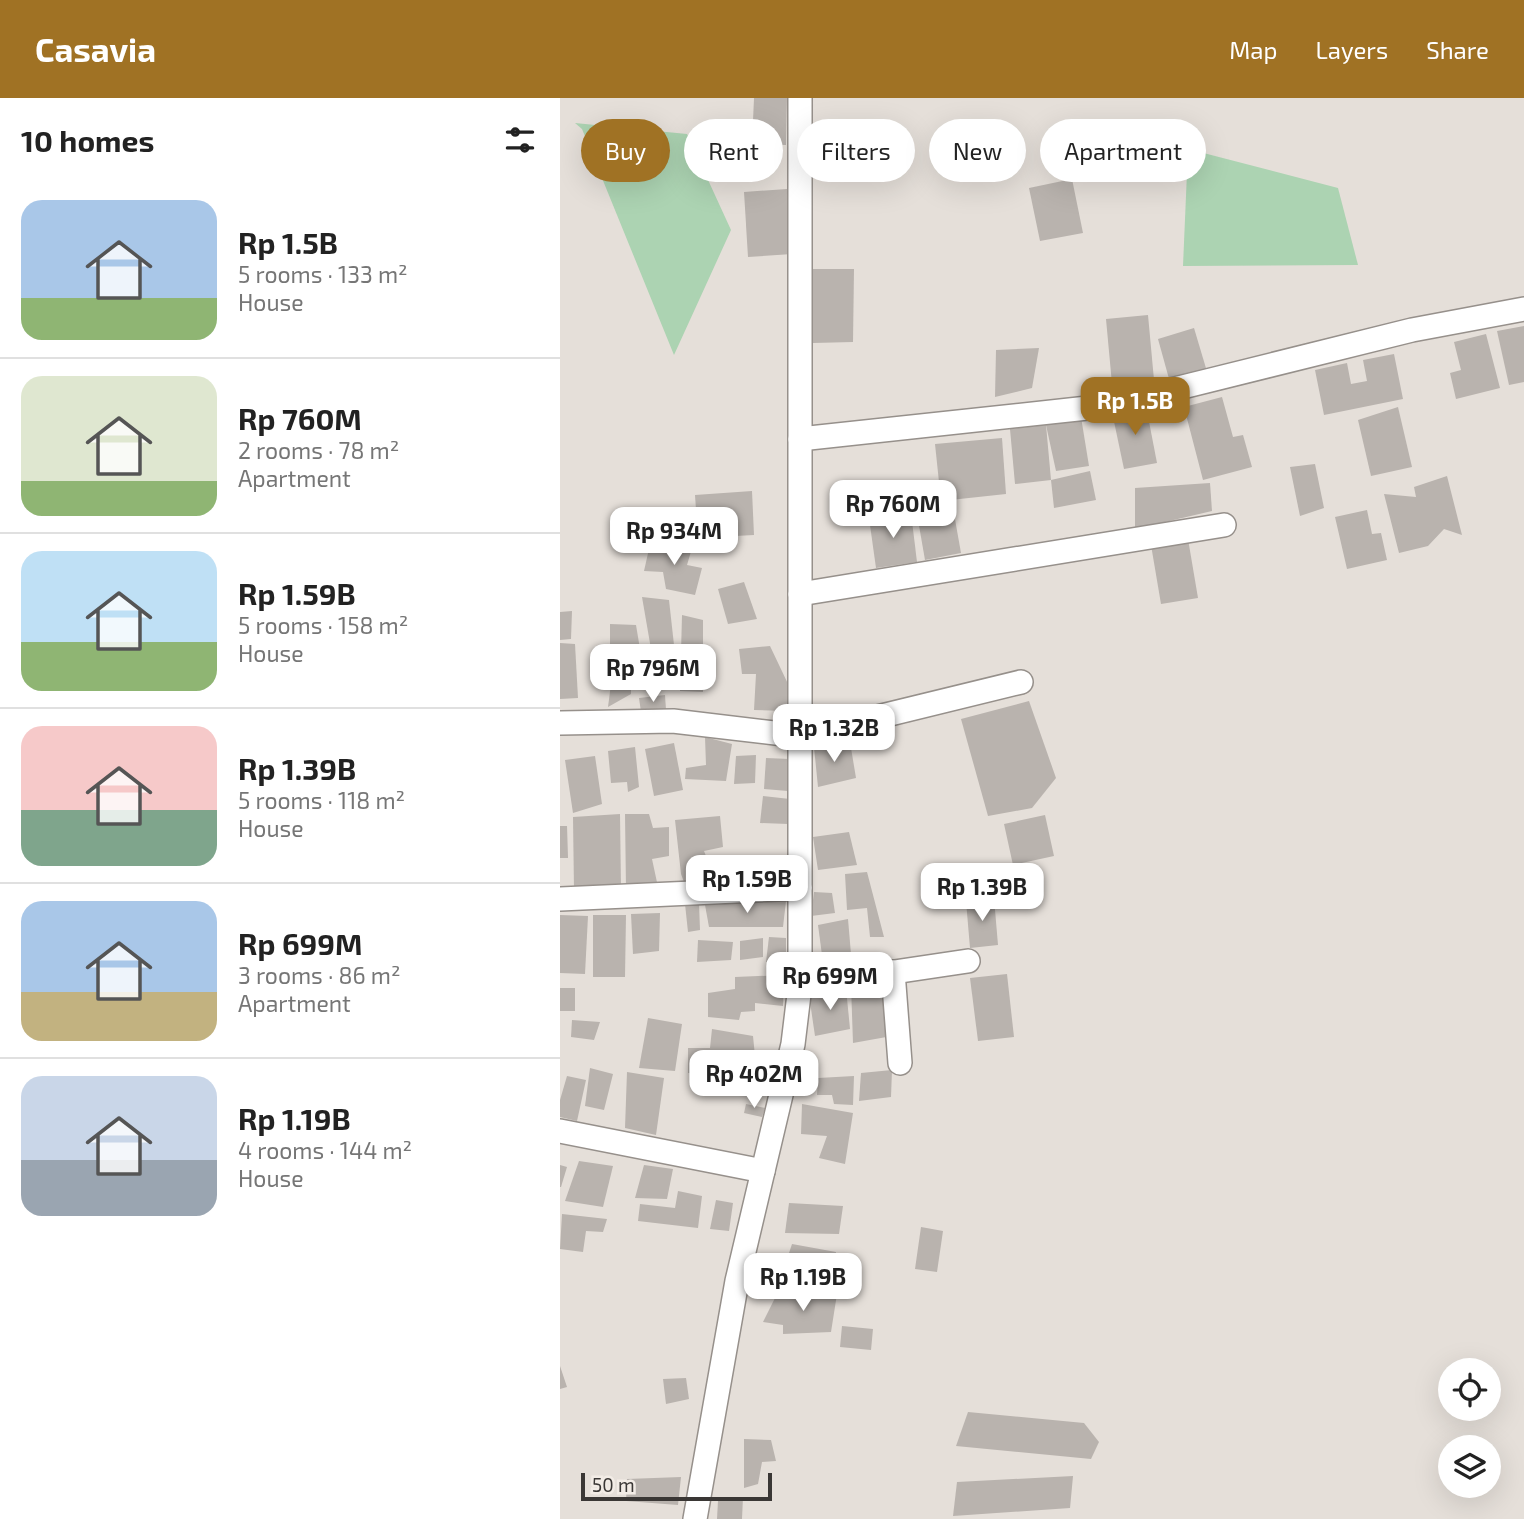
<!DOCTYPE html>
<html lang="en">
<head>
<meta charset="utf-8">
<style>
  :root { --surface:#fff; --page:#f6f6f6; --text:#222; --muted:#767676; --line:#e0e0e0; --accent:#a07224 }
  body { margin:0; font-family:"Exo 2",sans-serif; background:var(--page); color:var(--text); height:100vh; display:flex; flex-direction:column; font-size:26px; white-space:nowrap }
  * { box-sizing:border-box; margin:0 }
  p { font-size:23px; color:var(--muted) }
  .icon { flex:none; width:38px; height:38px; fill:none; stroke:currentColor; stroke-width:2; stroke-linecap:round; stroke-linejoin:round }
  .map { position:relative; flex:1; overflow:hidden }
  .side { display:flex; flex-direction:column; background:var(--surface); width:560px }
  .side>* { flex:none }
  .hud { position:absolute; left:21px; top:21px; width:665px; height:63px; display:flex; gap:14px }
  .controls { position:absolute; left:878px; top:1260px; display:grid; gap:14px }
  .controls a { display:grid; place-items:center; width:63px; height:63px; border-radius:50%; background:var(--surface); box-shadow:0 7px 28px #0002; font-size:35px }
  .scale { position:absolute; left:21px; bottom:18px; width:191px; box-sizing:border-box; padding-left:7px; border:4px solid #3a3735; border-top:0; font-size:19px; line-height:24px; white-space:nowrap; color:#3a3735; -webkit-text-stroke:5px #f2ece6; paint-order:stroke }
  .price { position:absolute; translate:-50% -60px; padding:0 16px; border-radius:14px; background:#fff; color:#222; font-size:23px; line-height:46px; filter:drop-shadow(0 2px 4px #0008) }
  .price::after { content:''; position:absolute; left:50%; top:42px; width:21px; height:16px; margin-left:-10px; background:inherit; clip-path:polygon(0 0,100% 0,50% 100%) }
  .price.current { background:var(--accent); color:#fff }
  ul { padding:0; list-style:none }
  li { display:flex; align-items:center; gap:21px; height:175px; padding:0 21px }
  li+li { border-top:2px solid var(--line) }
  li span { display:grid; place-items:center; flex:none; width:196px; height:140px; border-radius:21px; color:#555 }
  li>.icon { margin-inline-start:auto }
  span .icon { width:84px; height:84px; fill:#fffc; stroke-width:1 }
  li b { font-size:30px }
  h2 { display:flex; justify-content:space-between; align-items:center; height:84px; padding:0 21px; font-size:30px }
  .tag { padding:0 24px; border-radius:32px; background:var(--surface); box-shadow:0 7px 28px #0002; font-size:24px; line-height:63px }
  .tag.current { background:var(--accent); color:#fff }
  header { display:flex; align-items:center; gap:42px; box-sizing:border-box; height:98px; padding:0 35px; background:var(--accent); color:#fff }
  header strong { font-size:33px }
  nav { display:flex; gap:38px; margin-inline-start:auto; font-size:24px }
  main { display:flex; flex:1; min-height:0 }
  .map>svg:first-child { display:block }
</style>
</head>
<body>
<header>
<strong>Casavia</strong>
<nav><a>Map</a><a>Layers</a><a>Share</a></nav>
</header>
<main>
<section class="side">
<h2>10 homes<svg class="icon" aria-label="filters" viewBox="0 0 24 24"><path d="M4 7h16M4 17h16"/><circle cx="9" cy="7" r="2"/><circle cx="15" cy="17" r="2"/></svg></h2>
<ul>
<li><span style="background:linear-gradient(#a9c7e8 70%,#8fb573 0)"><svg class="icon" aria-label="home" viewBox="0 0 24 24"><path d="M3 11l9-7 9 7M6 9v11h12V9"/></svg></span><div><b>Rp 1.5B</b><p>5 rooms · 133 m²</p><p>House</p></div></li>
<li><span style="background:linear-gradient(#dfe7d0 75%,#8fb573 0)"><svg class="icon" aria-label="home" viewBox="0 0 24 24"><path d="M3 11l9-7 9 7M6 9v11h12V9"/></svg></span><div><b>Rp 760M</b><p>2 rooms · 78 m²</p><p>Apartment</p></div></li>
<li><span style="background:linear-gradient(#bfe0f5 65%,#8fb573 0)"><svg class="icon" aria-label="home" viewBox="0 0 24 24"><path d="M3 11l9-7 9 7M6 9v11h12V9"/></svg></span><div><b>Rp 1.59B</b><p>5 rooms · 158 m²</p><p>House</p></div></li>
<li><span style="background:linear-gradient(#f6c9c9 60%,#7fa58c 0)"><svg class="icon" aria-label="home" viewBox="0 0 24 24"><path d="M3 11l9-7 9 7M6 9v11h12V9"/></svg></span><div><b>Rp 1.39B</b><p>5 rooms · 118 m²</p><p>House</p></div></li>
<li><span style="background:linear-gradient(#a9c7e8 65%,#c2b280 0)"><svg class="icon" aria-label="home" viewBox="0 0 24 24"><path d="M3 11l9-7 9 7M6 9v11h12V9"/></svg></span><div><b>Rp 699M</b><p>3 rooms · 86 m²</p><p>Apartment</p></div></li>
<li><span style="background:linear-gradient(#c9d6e8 60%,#9aa5b1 0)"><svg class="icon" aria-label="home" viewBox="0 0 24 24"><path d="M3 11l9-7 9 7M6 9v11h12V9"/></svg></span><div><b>Rp 1.19B</b><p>4 rooms · 144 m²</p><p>House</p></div></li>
</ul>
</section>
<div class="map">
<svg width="964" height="1421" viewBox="0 0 964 1421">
  <rect width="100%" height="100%" fill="#e5dfd9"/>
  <g fill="#acd3b2">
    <polygon points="15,25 127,36 171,132 114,257 22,31"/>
    <polygon points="628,51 778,90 798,167 623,168"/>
  </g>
  <g fill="#b9b3ae">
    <polygon points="194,0 227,0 226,47 192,46"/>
    <polygon points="512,81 523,135 480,143 469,90"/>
    <polygon points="227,91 232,156 188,159 184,94"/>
    <polygon points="253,171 294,171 293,244 253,245"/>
    <polygon points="588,217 594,282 552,286 546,221"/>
    <polygon points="964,228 964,284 949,287 937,233"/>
    <polygon points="634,230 648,277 611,288 598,241"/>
    <polygon points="926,236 940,290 896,301 890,275 901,272 894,244"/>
    <polygon points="479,250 472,290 435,299 436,252"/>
    <polygon points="834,256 843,301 764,317 755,272 787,265 791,286 807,283 803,262"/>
    <polygon points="662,299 673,339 683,337 692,369 643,382 624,309"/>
    <polygon points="586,308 597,365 564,371 552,314"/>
    <polygon points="838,309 852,369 811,378 798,322"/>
    <polygon points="521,319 529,368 496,373 486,327"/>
    <polygon points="486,327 491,382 455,386 450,331"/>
    <polygon points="442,340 446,396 381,403 375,346"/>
    <polygon points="755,366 764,410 740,418 730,369"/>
    <polygon points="530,373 536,402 494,410 491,382"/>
    <polygon points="887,378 902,437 884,431 868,448 839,455 824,396 856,399 854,389"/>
    <polygon points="650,385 652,413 575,431 575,390"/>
    <polygon points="192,393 194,437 138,440 135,397"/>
    <polygon points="393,410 401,455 365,462 357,416"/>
    <polygon points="807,412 812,436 821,435 827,462 787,471 775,419"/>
    <polygon points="351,415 357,464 316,470 309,420"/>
    <polygon points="628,441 638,500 601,506 591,447"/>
    <polygon points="91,442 132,450 127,467 142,470 135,497 106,491 103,474 84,473"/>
    <polygon points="184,484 197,521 168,526 158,491"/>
    <polygon points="82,499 109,502 114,547 91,551"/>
    <polygon points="12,513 11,541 0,542 0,514"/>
    <polygon points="122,517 143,522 143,594 120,593"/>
    <polygon points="50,526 76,527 80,551 50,555"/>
    <polygon points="0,545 15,546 18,600 0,601"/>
    <polygon points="210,548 229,588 226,613 194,612 196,576 182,576 179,551"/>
    <polygon points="54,563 71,564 71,596 48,609"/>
    <polygon points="105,597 106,612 81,614 79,600"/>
    <polygon points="469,603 496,680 472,710 428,718 401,621"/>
    <polygon points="145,639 172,646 166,683 125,681 126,670 146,667"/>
    <polygon points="290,644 296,680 258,689 254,649"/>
    <polygon points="114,645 123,692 94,698 85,651"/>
    <polygon points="75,649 79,689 68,694 67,684 51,685 48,653"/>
    <polygon points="196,657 195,685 174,686 176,658"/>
    <polygon points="35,658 42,706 13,715 5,662"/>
    <polygon points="206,660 230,661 228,693 204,691"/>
    <polygon points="203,698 230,701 228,726 200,725"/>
    <polygon points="60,716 61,792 14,793 13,719"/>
    <polygon points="65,716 89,716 93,730 109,729 109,758 92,761 98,789 66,791"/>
    <polygon points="485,717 494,758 453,767 444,726"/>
    <polygon points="160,718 163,749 144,753 154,778 124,784 121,776 115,722"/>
    <polygon points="0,728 7,728 8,760 0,760"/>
    <polygon points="289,734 297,767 258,772 253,739"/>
    <polygon points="307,774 324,839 310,839 307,810 287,812 285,776"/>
    <polygon points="254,794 272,795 275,815 251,818"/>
    <polygon points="434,800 438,847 410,850 406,803"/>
    <polygon points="226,803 223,829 149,829 145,807"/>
    <polygon points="139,805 140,832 128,834 125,806"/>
    <polygon points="100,815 99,853 73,856 71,816"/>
    <polygon points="0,817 28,818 25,876 0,875"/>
    <polygon points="33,817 66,817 65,879 33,879"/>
    <polygon points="288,821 292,868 264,872 258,827"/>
    <polygon points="209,839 226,840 226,865 206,864"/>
    <polygon points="203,840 203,859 180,862 180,843"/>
    <polygon points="138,842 173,844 171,862 137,864"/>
    <polygon points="447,876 454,939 418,943 410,880"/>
    <polygon points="224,877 223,908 195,905 195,913 181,914 179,922 148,919 148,895 175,891 175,879"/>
    <polygon points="329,882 332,938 293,945 291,887"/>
    <rect x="0" y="890" width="15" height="23"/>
    <polygon points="286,890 290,931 255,938 249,897"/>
    <polygon points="88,920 122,926 115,973 79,970"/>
    <polygon points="12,922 40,924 34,942 11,939"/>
    <polygon points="152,931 193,938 196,968 185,967 179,979 128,975 128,950 150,950"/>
    <polygon points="30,970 53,976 44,1012 25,1008"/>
    <polygon points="332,972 331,999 299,1003 301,975"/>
    <polygon points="67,974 104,980 96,1037 65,1030"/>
    <polygon points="7,978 26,982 17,1023 0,1019 0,1002"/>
    <polygon points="294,978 293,1007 274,1006 272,997 257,997 258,980"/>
    <polygon points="186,1006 205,1010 202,1019 184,1015"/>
    <polygon points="242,1006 293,1015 285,1066 259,1060 267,1038 241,1036"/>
    <polygon points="19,1063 53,1068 43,1109 5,1103"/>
    <polygon points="0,1067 7,1069 1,1089 0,1089"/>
    <polygon points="84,1067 113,1071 107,1101 75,1100"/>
    <polygon points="118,1093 142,1098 138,1130 78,1123 80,1106 115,1110"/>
    <polygon points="156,1102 173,1105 169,1133 150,1131"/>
    <polygon points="229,1105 283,1108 279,1136 225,1135"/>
    <polygon points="2,1116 47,1121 43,1134 26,1133 23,1154 0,1151"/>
    <polygon points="361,1129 383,1133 377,1174 355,1171"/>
    <polygon points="232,1146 276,1154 272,1181 201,1181 227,1161"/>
    <polygon points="217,1196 277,1196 271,1234 223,1236 223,1227 203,1224"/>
    <polygon points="282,1228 313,1231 311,1252 280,1249"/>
    <polygon points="0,1268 7,1289 0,1291"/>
    <polygon points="126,1280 129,1301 106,1306 103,1281"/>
    <polygon points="408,1314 524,1325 539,1344 531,1361 396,1348"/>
    <polygon points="184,1341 211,1342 216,1363 202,1364 198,1386 184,1390"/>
    <polygon points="513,1378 510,1410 393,1418 397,1384"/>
    <polygon points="121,1379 118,1407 66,1403 67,1381"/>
    <polygon points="183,1399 182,1421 157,1421 158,1403"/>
  </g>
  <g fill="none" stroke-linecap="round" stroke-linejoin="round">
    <defs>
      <g id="minor">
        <polyline points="240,341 546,308 852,232 964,211"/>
        <polyline points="240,496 664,427"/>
        <polyline points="0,625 113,623 240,638 461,584"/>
        <polyline points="0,801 240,790"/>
        <polyline points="333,874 340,965"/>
        <polyline points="240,888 408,863"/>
        <polyline points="0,1033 203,1073"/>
        <polyline points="135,1421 177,1183 233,946 240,888 240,0"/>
      </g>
    </defs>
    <use href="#minor" stroke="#96908b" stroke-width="26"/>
    <use href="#minor" stroke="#fff" stroke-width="23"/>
  </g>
</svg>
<div class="controls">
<a><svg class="icon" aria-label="locate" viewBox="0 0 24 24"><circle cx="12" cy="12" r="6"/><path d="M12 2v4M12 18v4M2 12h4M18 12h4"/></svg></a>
<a><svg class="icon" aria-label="layers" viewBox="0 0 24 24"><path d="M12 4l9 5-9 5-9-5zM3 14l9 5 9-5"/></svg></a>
</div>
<div class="scale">50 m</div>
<b class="price current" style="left:575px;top:339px">Rp 1.5B</b>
<b class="price" style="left:333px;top:442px">Rp 760M</b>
<b class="price" style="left:114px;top:469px">Rp 934M</b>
<b class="price" style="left:93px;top:606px">Rp 796M</b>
<b class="price" style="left:274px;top:666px">Rp 1.32B</b>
<b class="price" style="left:187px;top:817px">Rp 1.59B</b>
<b class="price" style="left:422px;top:825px">Rp 1.39B</b>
<b class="price" style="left:270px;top:914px">Rp 699M</b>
<b class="price" style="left:194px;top:1012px">Rp 402M</b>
<b class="price" style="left:243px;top:1215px">Rp 1.19B</b>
<div class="hud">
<a class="tag current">Buy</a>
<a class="tag">Rent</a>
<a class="tag">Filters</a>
<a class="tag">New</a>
<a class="tag">Apartment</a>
</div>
</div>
</main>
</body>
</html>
